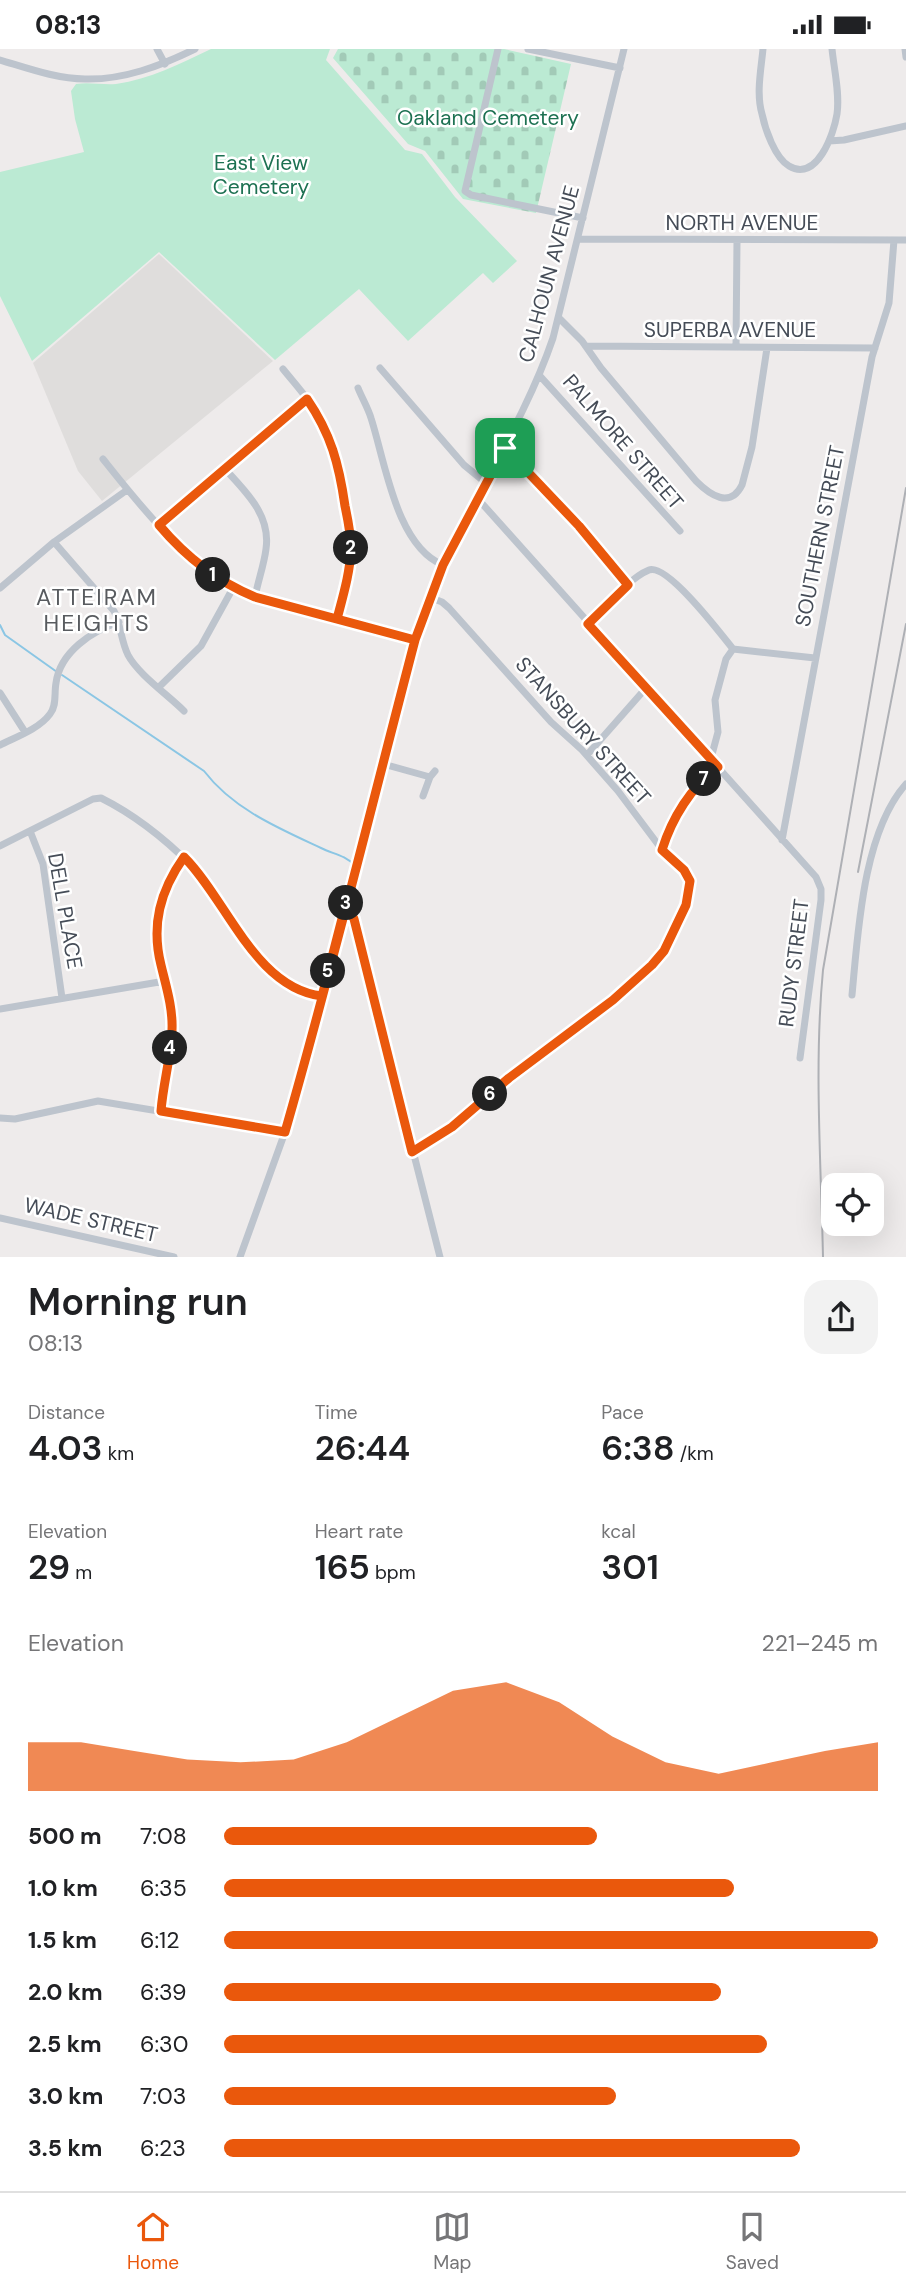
<!DOCTYPE html>
<html lang="en">
<head>
<meta charset="utf-8">
<style>
  :root { --surface:#fff; --page:#f2f2f2; --text:#202124; --muted:#757577; --line:#e0e0e0; --accent:#ea580c }
  body { margin:0; font-family:"DM Sans",sans-serif; background:var(--page); color:var(--text); height:100vh; display:flex; flex-direction:column; font-size:26px; white-space:nowrap }
  * { box-sizing:border-box; margin:0 }
  p { font-size:23px; color:var(--muted) }
  .icon { flex:none; width:38px; height:38px; fill:none; stroke:currentColor; stroke-width:2; stroke-linecap:round; stroke-linejoin:round }
  .map { position:relative; height:1208px; overflow:hidden }
  .side { display:flex; flex-direction:column; background:var(--surface); flex:1 }
  .side>* { flex:none }
  .controls { position:absolute; left:821px; top:1124px; display:grid; gap:14px }
  .controls a { display:grid; place-items:center; width:63px; height:63px; border-radius:14px; background:var(--surface); box-shadow:0 7px 28px #0002; font-size:35px }
  .pin { position:absolute; display:grid; place-items:center; width:60px; height:60px; color:#fff; margin:-30px; border-radius:14px; box-shadow:0 4px 10px #0006 }
  .km { position:absolute; width:35px; height:35px; margin:-18px; border-radius:50%; background:#222; color:#fff; font-size:19px; line-height:35px; text-align:center }
  .round { display:grid; place-items:center; flex:none; width:74px; height:74px; border-radius:21px; background:var(--page) }
  .head { display:flex; align-items:center; justify-content:space-between; height:119px; padding:0 28px }
  h1 { font-size:38px; font-weight:600; line-height:52px }
  .figures { display:grid; grid-template-columns:repeat(3,1fr); gap:10px; height:119px; padding:7px 28px }
  .figures div { display:grid; align-content:center }
  .figures b { font-size:35px; font-weight:600 }
  .figures small { font-size:19px; font-weight:400 }
  .figures p { font-size:19px }
  .chart { height:196px; padding:14px 28px }
  .chart p { display:flex; justify-content:space-between }
  .chart svg { width:100%; height:126px; margin-top:7px; fill:var(--accent); opacity:.7 }
  ul { padding:0 28px; list-style:none; font-size:23px }
  li { display:grid; grid-template-columns:112px 84px 1fr; align-items:center; height:52px }
  li i { height:18px; border-radius:9px; background:var(--accent) }
  .status { display:flex; justify-content:space-between; align-items:center; height:49px; padding:0 35px; background:var(--surface); direction:ltr }
  .status svg { height:19px; fill:currentColor }
  .tab-bar { display:flex; justify-content:space-around; align-items:center; height:98px; border-top:2px solid var(--line); background:var(--surface); font-size:19px; color:var(--muted) }
  .tab-bar a { display:grid; justify-items:center; gap:4px }
  .tab-bar .current { color:var(--accent) }
  .map>svg:first-child { display:block }
  .education { fill:#dfdddc }
  .cemetery { fill:url(#cemetery-stones) }
  .park { fill:#bbead3 }
  .lines { fill:none; stroke-linecap:round; stroke-linejoin:round }
  .stream { stroke:#8bc6e4; stroke-width:2 }
  .minor { stroke:#bdc4cd; stroke-width:7 }
  .rail { stroke:#aeb0b5; stroke-width:2 }
  .route-casing { stroke:#fff; stroke-width:14 }
  .route { stroke:#ea580c; stroke-width:9 }
  .labels { text-anchor:middle; dominant-baseline:central; stroke-width:5; stroke-linejoin:round; paint-order:stroke }
  .park-label { font-size:21px; fill:#1d7152; stroke:#fff }
  .street-label { font-size:21px; fill:#454c57; stroke:#fff }
  .neighbourhood-label { font-size:23px; letter-spacing:2px; fill:#585b5f; stroke:#fff }
</style>
</head>
<body>
<div class="status"><b>08:13</b><svg viewBox="0 0 49 12"><path d="M0 12V9h3v3zM5 12V6h3v6zM10 12V3h3v9zM15 12V0h3v12zM26 1h20v11H26zM47 4h2v5h-2z"/></svg></div>
<div class="map">
<svg width="906" height="1208" viewBox="0 0 906 1208">
  <defs>
    <pattern id="cemetery-stones" width="16" height="16" patternUnits="userSpaceOnUse" patternTransform="scale(1.75)"><rect width="16" height="16" fill="#bbead3"/><path d="M2 7V4a2 2 0 0 1 4 0v3zM10 15v-3a2 2 0 0 1 4 0v3z" fill="#a2cab7"/></pattern>
  </defs>
  <rect width="100%" height="100%" fill="#eeebeb"/>
  <path class="education" d="M 159,205 L 273,312 L 102,452 L 78,422 L 33,314 Z"/>
  <path class="cemetery" d="M 338,0 L 504,0 L 571,15 L 536,164 L 463,150 L 425,102 L 408,95 L 333,9 Z"/>
  <path class="park" d="M 211,0 L 330,0 L 326,11 L 405,101 L 422,105 L 455,148 L 517,212 L 493,234 L 483,224 L 408,292 L 359,240 L 275,311 L 159,203 L 32,312 L 0,247 L 0,123 L 84,103 L 75,70 L 71,42 L 76,35 C 89,33 102,36 116,35 C 150,30 180,15 211,0 Z"/>
  <g class="lines">
    <path class="stream" d="M 0,576 L 5,586 L 57,623
      M 62,626 L 204,722 C 233,760 278,779 321,799 C 333,805 345,806 354,816"/>
    <path class="minor" d="M 157,0 L 165,15
      M 498,0 L 465,142 L 471,146 L 583,169
      M 528,0 L 620,19
      M 763,0 C 761,21 756,45 762,65 C 765,80 775,109 789,117 C 817,134 834,84 837,65 C 840,45 834,20 832,0
      M 905,0 L 906,8
      M 0,11 C 27,19 57,30 85,30 C 124,31 160,17 195,0
      M 829,92 L 844,91 L 906,77
      M 578,190 L 906,191
      M 559,269 L 582,292 L 601,319 L 696,432 C 710,446 730,460 742,436 L 752,398 L 767,299
      M 586,297 L 875,299
      M 736,298 L 737,192
      M 380,319 L 464,416 L 486,434
      M 283,320 C 295,335 309,350 319,367 C 337,397 352,467 351,502 C 349,525 343,547 337,570
      M 540,327 L 680,482
      M 358,339 C 362,349 368,359 371,369 C 385,412 396,497 443,516
      M 505,399 L 579,477 L 628,536
      M 103,410 C 146,464 190,521 255,548 L 416,591
      M 225,420 C 246,443 271,466 266,500 C 264,516 258,532 255,548
      M 478,450 L 816,828 L 821,840 L 821,851 L 800,1009
      M 159,476 L 307,350
      M 54,493 L 114,562 C 121,576 121,592 128,606 C 138,625 168,646 184,662
      M 0,539 L 54,493 L 127,441
      M 588,575 C 604,559 629,529 649,521 C 667,514 721,585 733,600 L 815,609
      M 159,638 L 201,597 L 233,539
      M 0,644 L 25,683
      M 0,696 C 16,688 39,680 50,665 C 57,657 54,644 56,634 C 60,603 92,582 119,573
      M 587,706 L 646,639
      M 711,709 L 718,683 L 715,651 L 726,610 L 733,600
      M 383,715 L 430,728
      M 423,747 L 430,728 L 435,722
      M 30,782 L 43,815 L 62,949
      M 782,791 L 872,308 L 889,254 L 894,191
      M 0,797 L 93,750 L 101,749 C 133,765 166,791 191,816 C 226,860 263,939 322,947
      M 662,801 C 672,769 691,738 718,718
      M 347,854 L 354,870 L 440,1208
      M 852,946 C 858,883 863,783 906,735
      M 0,960 L 165,932
      M 161,1062 C 164,1032 174,1000 172,970 C 171,952 165,934 161,916 C 151,876 160,842 183,809
      M 0,1069 L 15,1070 L 98,1052 L 285,1083
      M 412,1103 L 452,1078 L 509,1029 L 613,951 L 652,916 L 664,902 L 686,856 L 690,832 L 684,822 L 663,802 L 618,742 L 582,701 L 551,673 L 449,559 L 442,553 L 429,548
      M 0,1169 L 174,1208
      M 240,1208 L 285,1083 L 423,565 C 457,469 520,386 553,289 L 624,0"/>
    <path class="rail" d="M 858,823 L 906,575
      M 823,1208 C 821,1112 814,1016 823,921 L 906,439"/>
  </g>
  <g class="lines">
    <defs>
      <path id="route" d="M 505,399 L 443,516 L 415,591 L 255,548 C 216,532 186,508 159,476 L 307,350 C 331,385 339,415 345,457 C 348,471 351,486 351,500 C 350,524 343,547 337,570 L 415,591 C 372,755 332,920 285,1083 L 161,1062 C 163,1035 171,1008 172,981 C 173,959 166,937 161,916 C 151,876 160,842 184,808 C 227,851 255,939 322,947 L 346,854 L 354,870 L 412,1103 L 452,1078 L 509,1029 L 613,951 L 652,916 L 664,902 L 686,856 L 690,832 L 684,821 L 662,801 C 672,769 691,738 718,718 L 588,575 L 628,536 L 579,477 L 505,399"/>
    </defs>
    <use href="#route" class="route-casing"/>
    <use href="#route" class="route"/>
  </g>
  <g class="labels">
    <g class="park-label">
      <text x="488" y="69">Oakland Cemetery</text>
      <text x="261" y="114">East View<tspan x="261" dy="24">Cemetery</tspan></text>
    </g>
    <g class="street-label">
      <text x="742" y="174">NORTH AVENUE</text>
      <text transform="translate(549 225) rotate(-75)">CALHOUN AVENUE</text>
      <text x="730" y="281">SUPERBA AVENUE</text>
      <text transform="translate(623 393) rotate(49)">PALMORE STREET</text>
      <text transform="translate(820 487) rotate(-79)">SOUTHERN STREET</text>
      <text transform="translate(583 682) rotate(48)">STANSBURY STREET</text>
      <text transform="translate(65 862) rotate(80)">DELL PLACE</text>
      <text transform="translate(794 914) rotate(-83)">RUDY STREET</text>
      <text transform="translate(91 1171) rotate(13)">WADE STREET</text>
    </g>
    <g class="neighbourhood-label">
      <text x="97" y="548">ATTEIRAM<tspan x="97" dy="26">HEIGHTS</tspan></text>
    </g>
  </g>
</svg>
<div class="controls">
<a><svg class="icon" aria-label="locate" viewBox="0 0 24 24"><circle cx="12" cy="12" r="6"/><path d="M12 2v4M12 18v4M2 12h4M18 12h4"/></svg></a>
</div>
<div class="pin" style="left:505px;top:399px;background:#1e9e55"><svg class="icon" aria-label="arrive" viewBox="0 0 24 24"><path d="M6 21V4h12l-3 4 3 4H6"/></svg></div>
<b class="km" style="left:213px;top:526px">1</b>
<b class="km" style="left:351px;top:499px">2</b>
<b class="km" style="left:346px;top:854px">3</b>
<b class="km" style="left:170px;top:999px">4</b>
<b class="km" style="left:328px;top:922px">5</b>
<b class="km" style="left:490px;top:1045px">6</b>
<b class="km" style="left:704px;top:730px">7</b>
</div>
<section class="side">
<div class="head"><div><h1>Morning run</h1><p>08:13</p></div><a class="round"><svg class="icon" aria-label="share" viewBox="0 0 24 24"><path d="M12 15V3M7 8l5-5 5 5M5 13v7h14v-7"/></svg></a></div>
<div class="figures">
<div><p>Distance</p><b>4.03<small> km</small></b></div>
<div><p>Time</p><b>26:44</b></div>
<div><p>Pace</p><b>6:38<small> /km</small></b></div>
</div>
<div class="figures">
<div><p>Elevation</p><b>29<small> m</small></b></div>
<div><p>Heart rate</p><b>165<small> bpm</small></b></div>
<div><p>kcal</p><b>301</b></div>
</div>
<div class="chart"><p><span>Elevation</span>221–245 m</p>
<svg viewBox="0 0 160 44" preserveAspectRatio="none"><path d="M0 44V27L10 27L20 30L30 33L40 34L50 33L60 27L70 18L80 9L90 6L100 13L110 25L120 34L130 38L140 34L150 30L160 27V44z"/></svg>
</div>
<ul>
<li><b>500 m</b>7:08<i style="width:57%"></i></li>
<li><b>1.0 km</b>6:35<i style="width:78%"></i></li>
<li><b>1.5 km</b>6:12<i style="width:100%"></i></li>
<li><b>2.0 km</b>6:39<i style="width:76%"></i></li>
<li><b>2.5 km</b>6:30<i style="width:83%"></i></li>
<li><b>3.0 km</b>7:03<i style="width:60%"></i></li>
<li><b>3.5 km</b>6:23<i style="width:88%"></i></li>
</ul>
</section>
<nav class="tab-bar">
<a class="current"><svg class="icon" aria-label="home" viewBox="0 0 24 24"><path d="M3 11l9-7 9 7M6 9v11h12V9"/></svg>Home</a>
<a><svg class="icon" aria-label="map" viewBox="0 0 24 24"><path d="M3 6l6-2 6 2 6-2v14l-6 2-6-2-6 2zM9 4v14M15 6v14"/></svg>Map</a>
<a><svg class="icon" aria-label="saved" viewBox="0 0 24 24"><path d="M7 4h10v16l-5-4-5 4z"/></svg>Saved</a>
</nav>
</body>
</html>
